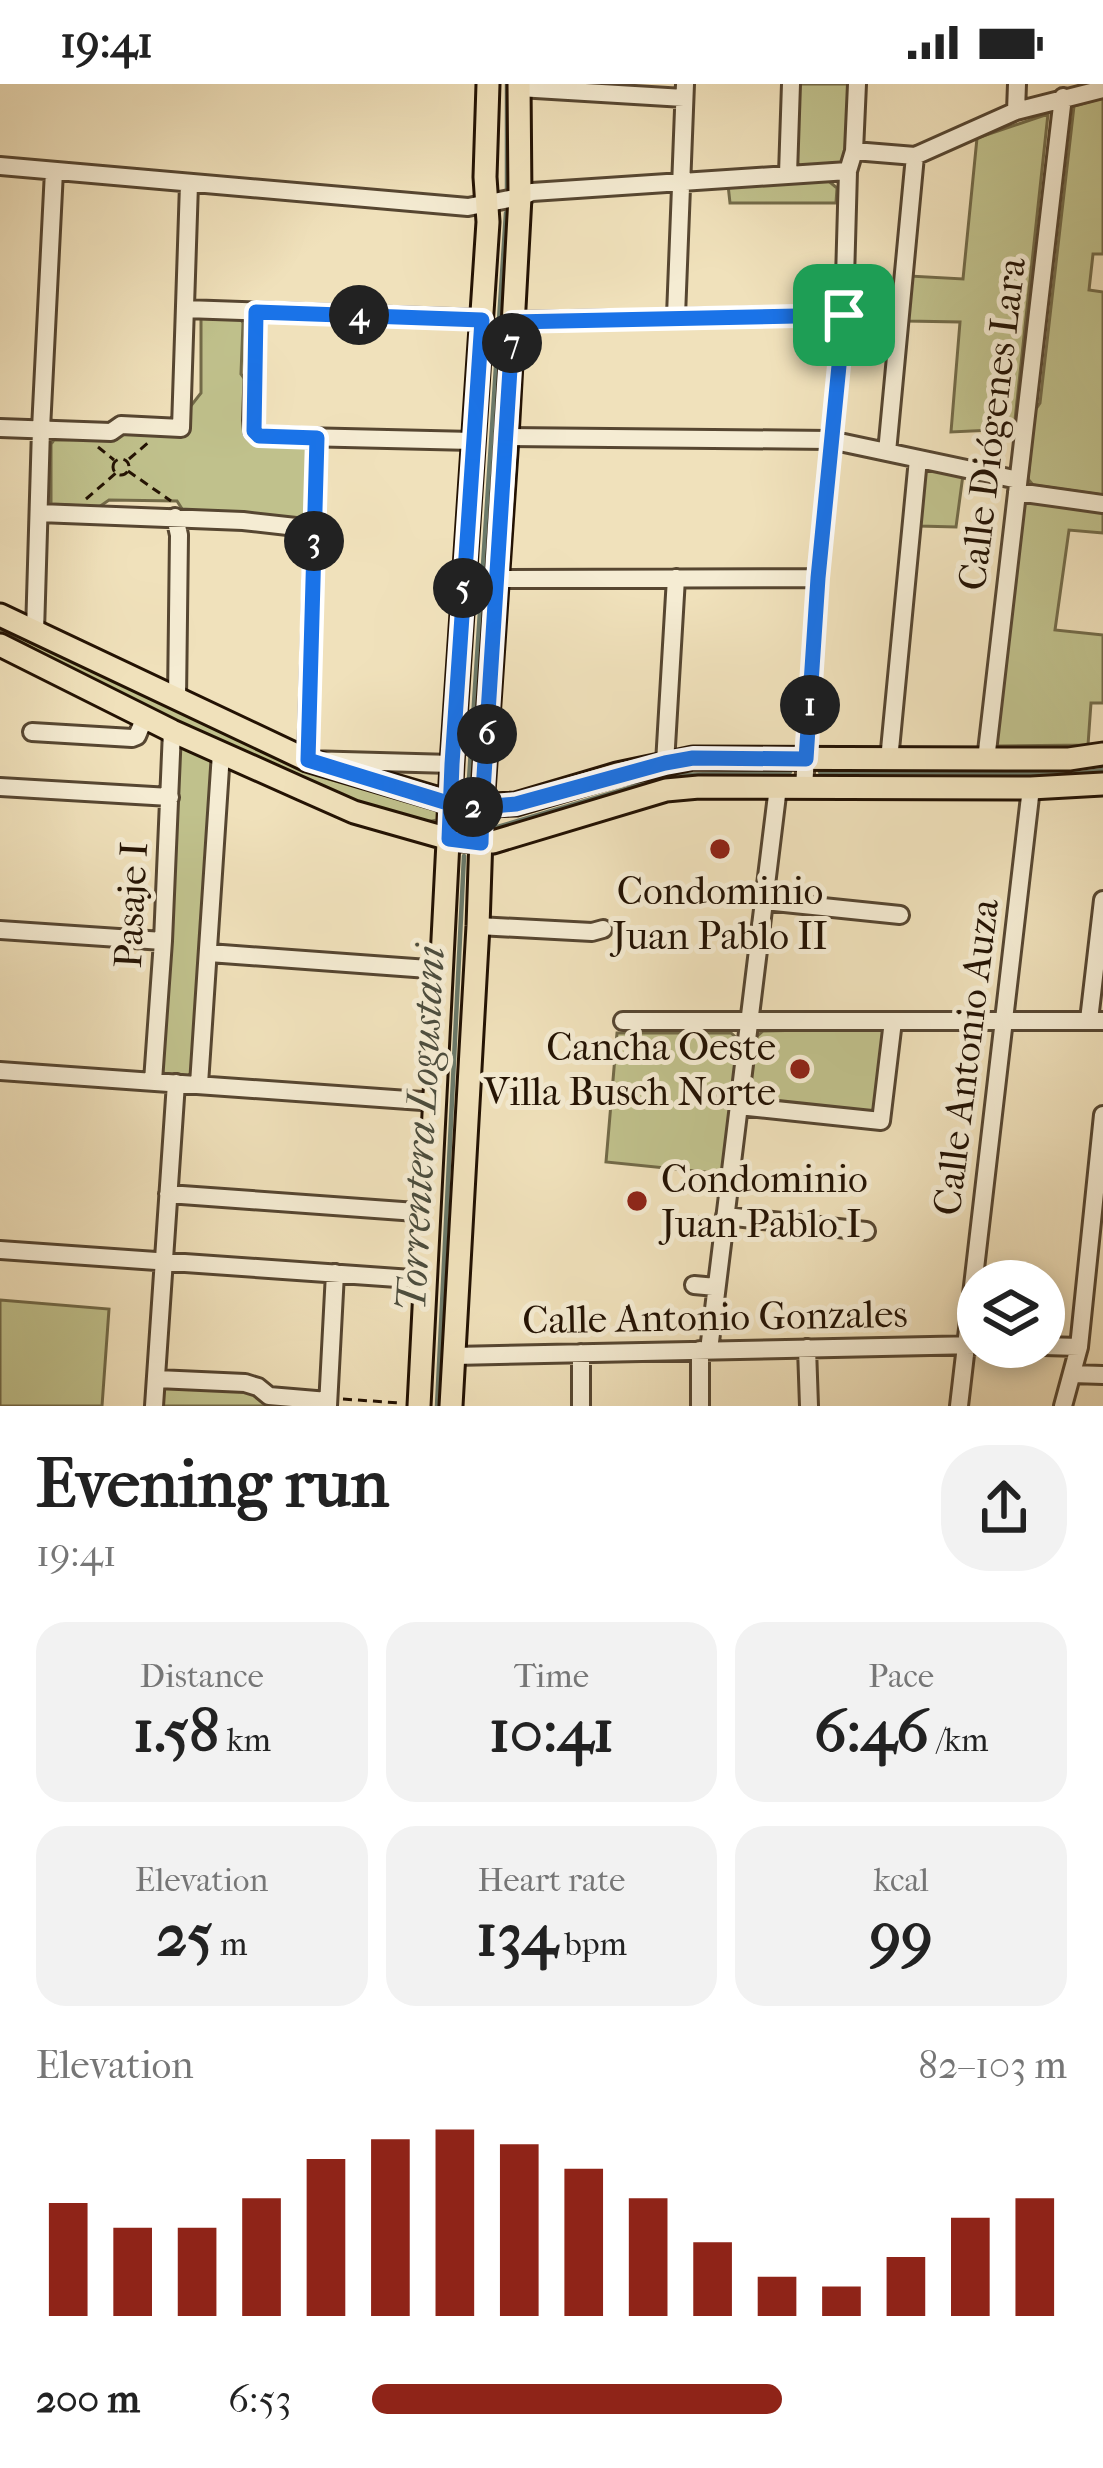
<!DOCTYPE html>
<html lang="en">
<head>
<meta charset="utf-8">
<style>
  :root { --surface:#fff; --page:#f2f2f2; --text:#222; --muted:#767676; --accent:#8f2418 }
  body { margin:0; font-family:"IM FELL French Canon",serif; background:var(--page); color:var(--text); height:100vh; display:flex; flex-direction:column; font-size:45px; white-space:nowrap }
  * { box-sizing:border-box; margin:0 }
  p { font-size:39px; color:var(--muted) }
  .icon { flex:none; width:66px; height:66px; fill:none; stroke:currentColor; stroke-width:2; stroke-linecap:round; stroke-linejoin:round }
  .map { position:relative; height:1322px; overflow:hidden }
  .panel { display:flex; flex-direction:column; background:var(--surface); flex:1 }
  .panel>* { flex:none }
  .tools { position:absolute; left:957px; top:1176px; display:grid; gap:24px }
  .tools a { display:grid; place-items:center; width:108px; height:108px; border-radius:50%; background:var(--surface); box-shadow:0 6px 18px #0003; font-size:60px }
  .pin { position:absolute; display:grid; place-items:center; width:102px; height:102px; color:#fff; margin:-51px; border-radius:24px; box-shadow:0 6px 18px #0006 }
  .km { position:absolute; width:60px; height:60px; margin:-30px; border-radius:50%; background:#222; color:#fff; font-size:33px; line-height:60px; text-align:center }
  .round { display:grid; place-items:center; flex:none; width:126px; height:126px; border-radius:48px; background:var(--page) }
  .summary { display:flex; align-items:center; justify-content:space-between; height:204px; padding:0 36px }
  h1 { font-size:66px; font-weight:700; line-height:90px }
  .figures { display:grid; grid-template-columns:repeat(3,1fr); gap:18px; height:204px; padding:12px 36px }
  .figures div { display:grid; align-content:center; border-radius:30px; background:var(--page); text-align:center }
  .figures b { font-size:60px; font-weight:700 }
  .figures small { font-size:33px; font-weight:400 }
  .figures p { font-size:33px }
  .chart { height:336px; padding:24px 36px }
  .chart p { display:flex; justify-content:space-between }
  .chart svg { width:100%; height:216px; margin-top:12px; stroke:var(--accent); stroke-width:6 }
  ul { padding:0 36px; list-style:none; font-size:39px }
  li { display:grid; grid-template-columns:192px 144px 1fr; align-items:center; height:90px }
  li i { height:30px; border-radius:15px; background:var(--accent) }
  .status { display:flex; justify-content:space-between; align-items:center; height:84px; padding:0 60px; background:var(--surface); direction:ltr }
  .status svg { height:33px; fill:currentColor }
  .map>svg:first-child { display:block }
  .green { fill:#c0c18c; stroke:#726a48; stroke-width:3 }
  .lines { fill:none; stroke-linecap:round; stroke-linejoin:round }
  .stream { stroke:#6b7969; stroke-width:4.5 }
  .minor-casing { stroke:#564631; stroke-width:22 }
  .major-casing { stroke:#231203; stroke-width:27 }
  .path { stroke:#231203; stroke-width:3; stroke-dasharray:9 6; stroke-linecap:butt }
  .minor { stroke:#f5ecd3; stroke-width:16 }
  .major { stroke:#f0e1bb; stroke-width:21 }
  .route-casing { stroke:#fff; stroke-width:24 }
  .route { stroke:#1a73e8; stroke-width:15 }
  .poi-dot { fill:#8f2418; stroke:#f5ecd3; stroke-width:4.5 }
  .labels { text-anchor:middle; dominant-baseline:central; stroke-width:10; stroke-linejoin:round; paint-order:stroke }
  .street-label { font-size:39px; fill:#231203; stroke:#f5ecd3 }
  .poi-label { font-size:39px; fill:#231203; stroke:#f5ecd3 }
  .water-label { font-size:42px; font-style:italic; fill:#4d4e3e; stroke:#f5ecd3 }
</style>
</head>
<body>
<div class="status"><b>19:41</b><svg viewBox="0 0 49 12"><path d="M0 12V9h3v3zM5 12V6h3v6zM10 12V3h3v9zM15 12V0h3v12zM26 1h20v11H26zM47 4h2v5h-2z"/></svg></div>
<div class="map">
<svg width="1103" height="1322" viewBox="0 0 1103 1322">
  <rect width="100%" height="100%" fill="#f0e1bb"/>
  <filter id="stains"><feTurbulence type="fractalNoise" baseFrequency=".00167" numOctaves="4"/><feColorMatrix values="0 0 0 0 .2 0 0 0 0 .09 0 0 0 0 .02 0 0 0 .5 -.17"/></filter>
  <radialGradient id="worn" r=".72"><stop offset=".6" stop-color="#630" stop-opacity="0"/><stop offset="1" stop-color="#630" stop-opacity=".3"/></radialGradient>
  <path class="green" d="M 797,0 L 850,0 L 845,74 L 841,78 L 798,83 L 795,80 Z
    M 1103,14 L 1103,170 L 1093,170 L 1089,206 L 1103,208 L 1103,411 L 1033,401 L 1028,395 L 1034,328 L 1040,319 L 1074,22 Z
    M 1048,30 L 1014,345 L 951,348 L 960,238 L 907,237 L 910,192 L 963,195 L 977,54 Z
    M 825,94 L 837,104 L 836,119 L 730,119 L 728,101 Z
    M 240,233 L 243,239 L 241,290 L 249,301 L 247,347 L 303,360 L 309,365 L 308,441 L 184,428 L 177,417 L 109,416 L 99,423 L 51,420 L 51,360 L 54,356 L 117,355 L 121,345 L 186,346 L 190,338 L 190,323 L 201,309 L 201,234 Z
    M 926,382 L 963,391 L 956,443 L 919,442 Z
    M 1023,415 L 1103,426 L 1103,449 L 1069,446 L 1055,546 L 1103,551 L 1103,619 L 1091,619 L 1088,661 L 996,662 Z
    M 0,537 L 432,723 L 437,728 L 437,736 C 383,755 63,582 0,546 Z
    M 183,664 L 214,678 L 192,991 L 187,994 L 165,991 L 159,983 L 178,667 Z
    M 897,944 L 888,1030 L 758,1018 L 749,1011 L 754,955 L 763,947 Z
    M 617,949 L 731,949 L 740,957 L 725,1090 L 606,1078 Z
    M 0,1216 L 109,1225 L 102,1322 L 0,1322 Z
    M 161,1303 L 249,1305 L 314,1322 L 160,1322 Z"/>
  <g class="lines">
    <path class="stream" d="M 507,105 L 507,0
      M 820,688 L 1081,689 L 1103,686
      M 468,711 L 506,129
      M 494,744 L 673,691 L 790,688
      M 437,1322 L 464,772"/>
    <defs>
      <path id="minor" d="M 519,4 L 684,14
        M 1016,27 L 1017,0
        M 854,67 L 915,72 L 1016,27 L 1103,5
        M 0,82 L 468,123 L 520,113 L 532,108 L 848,87
        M 788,90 L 791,0
        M 185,225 L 482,235
        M 256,228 L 252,336 L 253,347 L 259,352 L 473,357
        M 676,232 L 685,0
        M 513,237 L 844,231
        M 0,344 L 111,348 L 121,341 L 181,344 L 189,100
        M 507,353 L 830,356 L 1018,396
        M 317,354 L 307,676 L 452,680
        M 887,368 L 915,72
        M 1017,408 L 1103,420
        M 39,429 L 243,437 L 314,445
        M 175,433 L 179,451 L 177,615
        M 498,495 L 818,494
        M 35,548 L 41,345 L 54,87
        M 32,648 L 132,654 L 137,652 L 145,633
        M 889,676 L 918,375
        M 986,676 L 1063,13
        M 665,679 L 676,494
        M 0,703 L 170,713
        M 804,703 L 818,494 L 844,231 L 848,87 L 854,67 L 857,0
        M 765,817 L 900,831
        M 478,842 L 592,848 L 603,845
        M 0,846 L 163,857
        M 209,869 L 442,886
        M 1089,936 L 1103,816
        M 623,937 L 1103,937
        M 0,987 L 436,1018
        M 153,997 L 163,857 L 172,647
        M 199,1000 L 221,669
        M 739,1022 L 881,1037 L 893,937
        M 168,1110 L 430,1129
        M 725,1132 L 866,1147
        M 702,1142 L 724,1144
        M 0,1166 L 426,1196
        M 694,1201 L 716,1203
        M 1044,1262 L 1079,1263
        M 807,1264 L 809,1322
        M 700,1266 L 700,1322
        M 709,1266 L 778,703
        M 581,1269 L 581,1322
        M 454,1272 L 978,1261
        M 1072,1290 L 1103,1291
        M 157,1295 L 245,1299 L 258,1303 L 269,1312 L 328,1317
        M 154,1322 L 176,999
        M 328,1322 L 335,1189
        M 959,1322 L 1031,704
        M 1063,1322 L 1079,1263 L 1103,1031"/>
      <path id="major" d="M 0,531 L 307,676 L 463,722 L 516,720 L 617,690 L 693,674 L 1007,675 L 1069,675 L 1103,670
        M 0,561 L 172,647 L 302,705 L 354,728 L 449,755 L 493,758 L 666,706 L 699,703 L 1031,704 L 1103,700
        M 419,1322 L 452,680 L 488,138 L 485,93 L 488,0
        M 451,1322 L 478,842 L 482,723 L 507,353 L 520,113 L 519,0"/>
    </defs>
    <use href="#minor" class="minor-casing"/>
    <use href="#major" class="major-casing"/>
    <path class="path" d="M 98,363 L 114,376
      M 129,375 L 149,358
      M113 383a8 8 0 1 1 16 0a8 8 0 1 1-16 0Z
      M 128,387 L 171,417
      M 86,415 L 116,389
      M 343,1315 L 400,1319"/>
    <use href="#minor" class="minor"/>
    <use href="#major" class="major"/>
  </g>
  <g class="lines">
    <defs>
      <path id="route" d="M 844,231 L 818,494 L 806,675 L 693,674 L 665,679 L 516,720 L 482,723 L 451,720 L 308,676 L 317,354 L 259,352 L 254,347 L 256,228 L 482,236 L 452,680 L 449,755 L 481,759 L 482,723 L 513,238 L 844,231"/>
    </defs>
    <use href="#route" class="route-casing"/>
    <use href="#route" class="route"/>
  </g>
  <g class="poi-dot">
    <circle cx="720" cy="765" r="12"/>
    <circle cx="800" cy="985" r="12"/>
    <circle cx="637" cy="1117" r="12"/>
  </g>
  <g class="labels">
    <g class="street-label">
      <text transform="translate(992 340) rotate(-83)">Calle Diógenes Lara</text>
      <text transform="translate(131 821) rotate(-87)">Pasaje I</text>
      <text transform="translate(966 973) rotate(-83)">Calle Antonio Auza</text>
      <text transform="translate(715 1233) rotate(-1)">Calle Antonio Gonzales</text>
    </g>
    <g class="poi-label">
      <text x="720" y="807">Condominio<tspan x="720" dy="45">Juan Pablo II</tspan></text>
      <text x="776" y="963" text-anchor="end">Cancha Oeste<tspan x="776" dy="45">Villa Busch Norte</tspan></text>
      <text x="661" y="1095" text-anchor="start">Condominio<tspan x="661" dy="45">Juan Pablo I</tspan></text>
    </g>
    <g class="water-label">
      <text transform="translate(421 1045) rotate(-87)">Torrentera Logustani</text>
    </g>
  </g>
  <rect width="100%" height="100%" filter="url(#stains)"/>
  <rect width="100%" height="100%" fill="url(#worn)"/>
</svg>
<div class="tools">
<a><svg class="icon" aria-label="layers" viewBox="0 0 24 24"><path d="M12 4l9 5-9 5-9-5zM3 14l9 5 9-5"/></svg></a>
</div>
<div class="pin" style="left:844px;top:231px;background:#1e9e55"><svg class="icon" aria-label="arrive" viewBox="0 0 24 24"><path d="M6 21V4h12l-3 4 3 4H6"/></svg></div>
<b class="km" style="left:810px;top:621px">1</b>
<b class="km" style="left:473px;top:723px">2</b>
<b class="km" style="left:314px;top:457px">3</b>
<b class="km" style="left:359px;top:231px">4</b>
<b class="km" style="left:463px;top:504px">5</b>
<b class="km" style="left:487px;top:650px">6</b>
<b class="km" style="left:512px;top:259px">7</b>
</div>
<section class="panel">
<div class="summary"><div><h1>Evening run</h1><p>19:41</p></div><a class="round"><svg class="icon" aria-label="share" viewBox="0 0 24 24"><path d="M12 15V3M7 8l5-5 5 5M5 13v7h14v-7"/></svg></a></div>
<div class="figures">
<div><p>Distance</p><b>1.58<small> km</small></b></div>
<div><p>Time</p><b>10:41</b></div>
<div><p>Pace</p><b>6:46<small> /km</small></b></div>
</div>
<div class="figures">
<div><p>Elevation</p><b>25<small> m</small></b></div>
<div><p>Heart rate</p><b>134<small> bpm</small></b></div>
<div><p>kcal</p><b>99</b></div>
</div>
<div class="chart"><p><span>Elevation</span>82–103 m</p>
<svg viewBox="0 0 160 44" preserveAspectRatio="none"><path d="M5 44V21M15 44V26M25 44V26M35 44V20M45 44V12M55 44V8M65 44V6M75 44V9M85 44V14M95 44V20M105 44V29M115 44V36M125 44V38M135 44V32M145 44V24M155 44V20"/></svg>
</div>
<ul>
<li><b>200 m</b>6:53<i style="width:59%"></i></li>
</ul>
</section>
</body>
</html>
